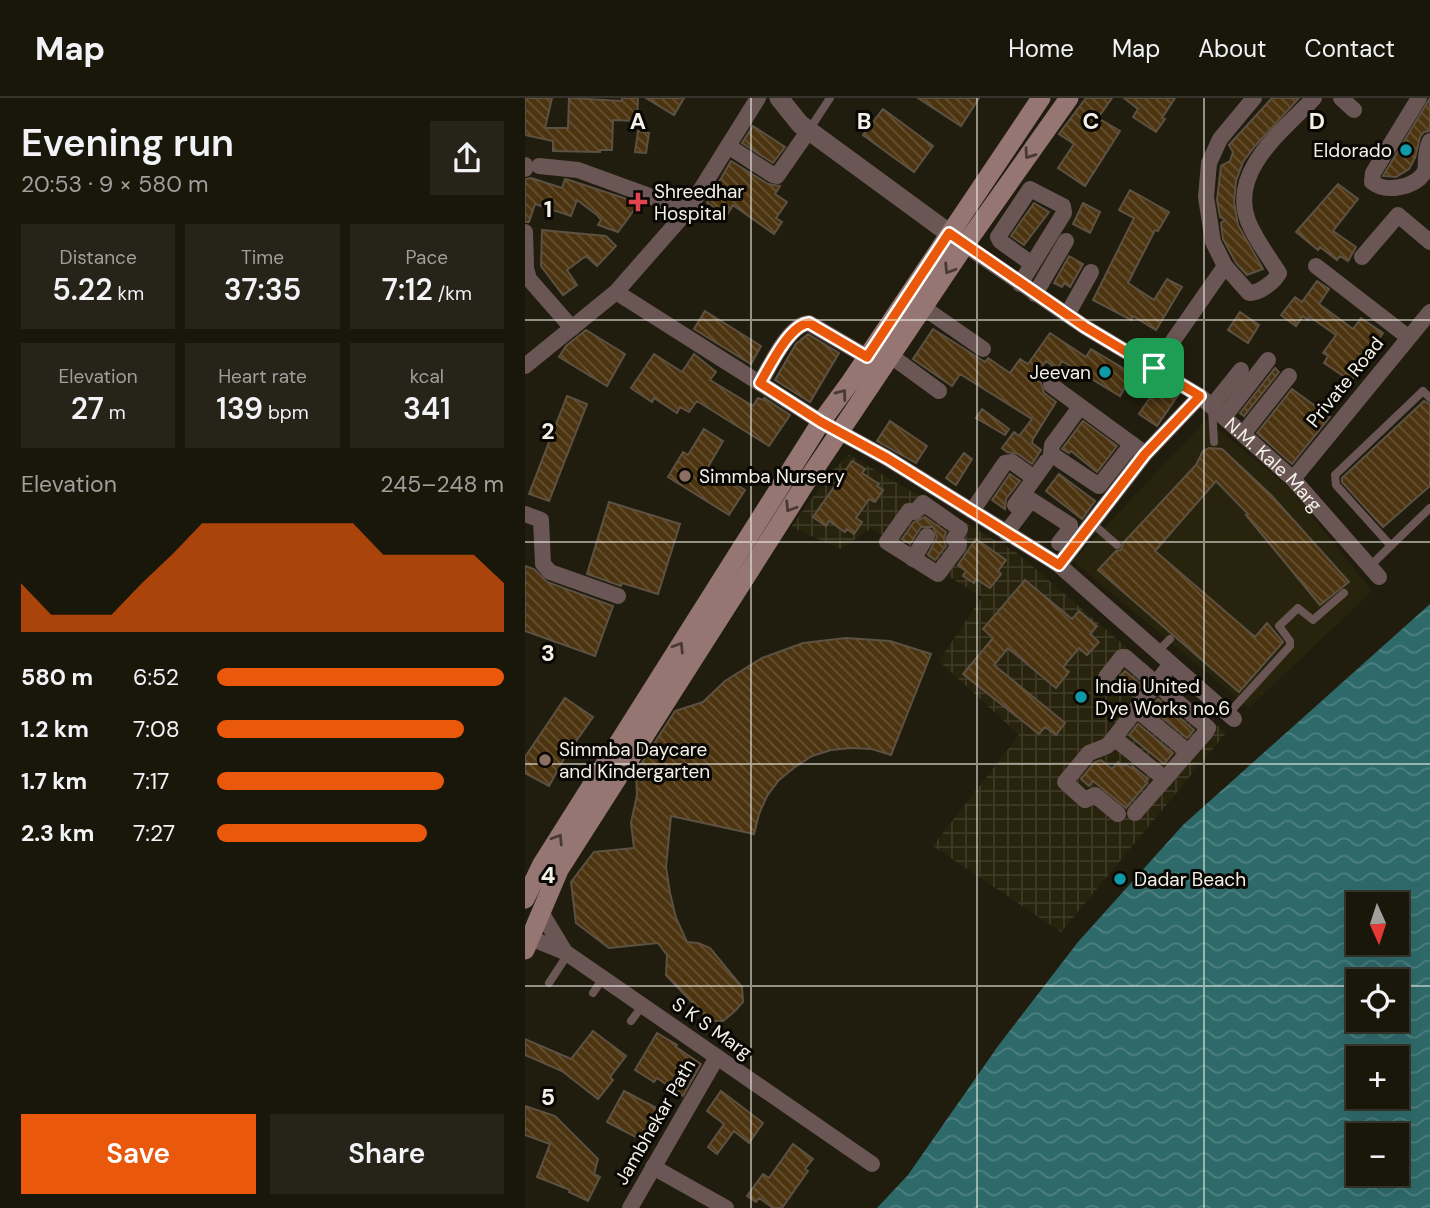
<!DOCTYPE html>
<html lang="en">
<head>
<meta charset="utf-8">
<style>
  :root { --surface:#19160a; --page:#262318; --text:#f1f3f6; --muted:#9f9f9c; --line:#37352b; --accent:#ea580c }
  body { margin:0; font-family:"DM Sans",sans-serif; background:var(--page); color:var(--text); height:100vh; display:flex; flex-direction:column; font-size:26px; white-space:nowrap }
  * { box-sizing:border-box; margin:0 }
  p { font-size:23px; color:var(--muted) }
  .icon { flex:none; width:38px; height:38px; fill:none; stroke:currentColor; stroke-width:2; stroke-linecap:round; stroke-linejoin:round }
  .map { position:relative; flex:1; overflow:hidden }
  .details { display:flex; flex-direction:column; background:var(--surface); width:525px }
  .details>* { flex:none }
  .needle { width:46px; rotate:177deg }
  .buttons { position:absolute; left:821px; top:794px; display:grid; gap:14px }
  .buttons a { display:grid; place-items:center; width:63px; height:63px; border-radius:0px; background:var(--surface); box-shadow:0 7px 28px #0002,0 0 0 2px var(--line); font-size:35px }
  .pin { position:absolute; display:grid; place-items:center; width:60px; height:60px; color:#fff; margin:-30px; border-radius:14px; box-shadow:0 4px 10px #0006 }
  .round { display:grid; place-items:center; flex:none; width:74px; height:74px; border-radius:0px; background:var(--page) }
  .headline { display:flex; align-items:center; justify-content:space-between; height:119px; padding:0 21px }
  h1 { font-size:38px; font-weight:600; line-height:52px }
  .stats { display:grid; grid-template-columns:repeat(3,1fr); gap:10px; height:119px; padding:7px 21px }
  .stats div { display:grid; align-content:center; border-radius:0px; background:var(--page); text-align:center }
  .stats b { font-size:30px; font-weight:600 }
  .stats small { font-size:19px; font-weight:400 }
  .stats p { font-size:19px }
  .chart { height:196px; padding:14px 21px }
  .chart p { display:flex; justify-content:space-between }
  .chart svg { width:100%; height:126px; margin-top:7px; fill:var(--accent); opacity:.7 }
  .button { display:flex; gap:14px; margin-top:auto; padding:14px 21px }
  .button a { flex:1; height:80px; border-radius:0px; background:var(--accent); color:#fff; font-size:28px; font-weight:600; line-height:80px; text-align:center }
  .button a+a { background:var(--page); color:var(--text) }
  ul { padding:0 21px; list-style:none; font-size:23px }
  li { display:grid; grid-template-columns:112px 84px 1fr; align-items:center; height:52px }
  li i { height:18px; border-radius:9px; background:var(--accent) }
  header { display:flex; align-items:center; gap:42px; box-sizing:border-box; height:98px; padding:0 35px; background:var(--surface); border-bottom:2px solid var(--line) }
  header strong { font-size:33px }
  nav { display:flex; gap:38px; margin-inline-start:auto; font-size:24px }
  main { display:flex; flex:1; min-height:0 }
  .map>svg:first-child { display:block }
  .built { fill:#28230d }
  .industrial { fill:url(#industrial-grid) }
  .water { fill:url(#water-waves); fill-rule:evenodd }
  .building { fill:url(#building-back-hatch); stroke:#5c5142; stroke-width:2 }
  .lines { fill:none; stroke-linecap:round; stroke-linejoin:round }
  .service { stroke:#6a5654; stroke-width:8 }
  .minor { stroke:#6a5654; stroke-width:16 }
  .tertiary { stroke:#6a5654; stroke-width:19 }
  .secondary { stroke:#967672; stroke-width:19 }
  .oneway { stroke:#483935 }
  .route-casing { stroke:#fff; stroke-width:14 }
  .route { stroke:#ea580c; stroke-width:9 }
  .grid { fill:none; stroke:#f3f1e7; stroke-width:2; stroke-opacity:0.55 }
  .culture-dot { fill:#0f9aa8; stroke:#090703; stroke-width:2.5 }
  .health-dot { fill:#e0444e; stroke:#090703; stroke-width:2.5 }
  .education-dot { fill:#8d6e63; stroke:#090703; stroke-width:2.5 }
  .labels { text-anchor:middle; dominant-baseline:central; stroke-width:6; stroke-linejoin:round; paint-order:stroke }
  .poi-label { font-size:19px; fill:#f3f1e7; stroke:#090703; text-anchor:start }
  .street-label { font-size:19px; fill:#f3f1e7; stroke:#090703 }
  .grid-label { font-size:23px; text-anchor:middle; font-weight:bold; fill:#f3f1e7; stroke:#090703; stroke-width:6; stroke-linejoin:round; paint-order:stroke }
</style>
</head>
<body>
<header>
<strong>Map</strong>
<nav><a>Home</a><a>Map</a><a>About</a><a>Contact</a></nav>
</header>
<main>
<section class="details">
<div class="headline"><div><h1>Evening run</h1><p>20:53 · 9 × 580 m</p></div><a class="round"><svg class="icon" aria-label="share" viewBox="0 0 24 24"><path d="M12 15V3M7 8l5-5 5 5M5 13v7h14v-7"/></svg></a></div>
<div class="stats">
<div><p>Distance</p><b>5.22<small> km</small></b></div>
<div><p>Time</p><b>37:35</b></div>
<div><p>Pace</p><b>7:12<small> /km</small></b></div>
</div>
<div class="stats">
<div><p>Elevation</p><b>27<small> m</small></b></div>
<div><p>Heart rate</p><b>139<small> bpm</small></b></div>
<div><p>kcal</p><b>341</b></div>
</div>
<div class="chart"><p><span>Elevation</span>245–248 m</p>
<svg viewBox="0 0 160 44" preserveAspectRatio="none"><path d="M0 44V27L10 38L20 38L30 38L40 27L50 17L60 6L70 6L80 6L90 6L100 6L110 6L120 17L130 17L140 17L150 17L160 27V44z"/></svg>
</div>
<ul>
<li><b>580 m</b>6:52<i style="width:100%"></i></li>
<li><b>1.2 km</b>7:08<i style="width:86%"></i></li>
<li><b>1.7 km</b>7:17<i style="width:79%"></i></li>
<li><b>2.3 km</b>7:27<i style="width:73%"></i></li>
</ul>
<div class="button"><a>Save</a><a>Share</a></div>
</section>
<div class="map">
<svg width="905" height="1110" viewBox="0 0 905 1110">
  <defs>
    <pattern id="industrial-grid" width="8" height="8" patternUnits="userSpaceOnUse" patternTransform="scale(1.75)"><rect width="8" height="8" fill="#28230d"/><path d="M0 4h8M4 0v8" fill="none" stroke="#3d3924"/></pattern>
    <pattern id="water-waves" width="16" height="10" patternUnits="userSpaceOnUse" patternTransform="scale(1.75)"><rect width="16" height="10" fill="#2f6a6b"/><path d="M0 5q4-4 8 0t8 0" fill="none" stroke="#4e8080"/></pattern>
    <pattern id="building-back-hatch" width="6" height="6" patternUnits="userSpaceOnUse" patternTransform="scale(1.75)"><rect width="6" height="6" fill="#4c3410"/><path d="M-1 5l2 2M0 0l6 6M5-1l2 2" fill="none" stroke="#665233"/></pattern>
  </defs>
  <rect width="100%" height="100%" fill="#211d0e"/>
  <path class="built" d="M 681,322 L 764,389 L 847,493 L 724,610 L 548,463 Z"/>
  <path class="industrial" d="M 324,357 L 492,455 L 701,635 L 536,834 L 408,748 L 494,637 L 414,563 L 457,499 L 346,430 L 316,451 L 266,429 L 307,373 Z"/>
  <path class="water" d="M 905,506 L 905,1110 L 352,1110 L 383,1077 L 473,948 L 553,844 L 658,727 ZM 833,807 L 872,807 L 872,845 L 833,845 ZM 833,884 L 872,884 L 872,922 L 833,922 ZM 833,961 L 872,961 L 872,999 L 833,999 ZM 833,1038 L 872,1038 L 872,1076 L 833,1076 Z"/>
  <path class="building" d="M 0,0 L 27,0 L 20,30 L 43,30 L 44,0 L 97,3 L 97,0 L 113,0 L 112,23 L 88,22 L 87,52 L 75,52 L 75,54 L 28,53 L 28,43 L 0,37 Z
    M 121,0 L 159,0 L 149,17 Z
    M 393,0 L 454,0 L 436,28 Z
    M 561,0 L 587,0 L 573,20 L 595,33 L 560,88 L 533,70 L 549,46 L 534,36 Z
    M 599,0 L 650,0 L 637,20 L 640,21 L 631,34 L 608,19 L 613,11 Z
    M 747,0 L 774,0 L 730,48 L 718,64 L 711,83 L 709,104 L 713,127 L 738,171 L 722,177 L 711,165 L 698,141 L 696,125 L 700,122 L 695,119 L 692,102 L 696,68 L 705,63 L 708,54 L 704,47 Z
    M 905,0 L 905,33 L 899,34 L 895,39 L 890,60 L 884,71 L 871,79 L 858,78 Z
    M 358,11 L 408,48 L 389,74 L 338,37 Z
    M 228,28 L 260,49 L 248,65 L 217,45 Z
    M 113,33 L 124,35 L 121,55 L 110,54 Z
    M 206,63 L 243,86 L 255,88 L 250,96 L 262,104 L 251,120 L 257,124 L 249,136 L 208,107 L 202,117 L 182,105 Z
    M 6,80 L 37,90 L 40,81 L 44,82 L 114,105 L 93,134 L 73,127 L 76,122 L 72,117 L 52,102 L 46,118 L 10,106 L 4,124 L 0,124 L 0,85 L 1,81 Z
    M 813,86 L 833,101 L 808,133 L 831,149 L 823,163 L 815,158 L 812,162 L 795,149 L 793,152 L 771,134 Z
    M 605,92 L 644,114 L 633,133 L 630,132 L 603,185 L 629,202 L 642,181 L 657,189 L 631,232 L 608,218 L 606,222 L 568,202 L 609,120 L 594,112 Z
    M 509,105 L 524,114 L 499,147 L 486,138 Z
    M 558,105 L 575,114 L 565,135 L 548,126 Z
    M 17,132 L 81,138 L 91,148 L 72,168 L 61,158 L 42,172 L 52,187 L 38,197 L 16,168 Z
    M 544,158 L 558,166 L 545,189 L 539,185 L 537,189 L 529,185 Z
    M 792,183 L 804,191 L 794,206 L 828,231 L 836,220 L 858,235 L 826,283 L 799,265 L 803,258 L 798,255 L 811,237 L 785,219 L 783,222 L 778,218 L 771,228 L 756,217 L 770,199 L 777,204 Z
    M 180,213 L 236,248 L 226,266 L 169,231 Z
    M 715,214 L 734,227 L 723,245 L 703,232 Z
    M 408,231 L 460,264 L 463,260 L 485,275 L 495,261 L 503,266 L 525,235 L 561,259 L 566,251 L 608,276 L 595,298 L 537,263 L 532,271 L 521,263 L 509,281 L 516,285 L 519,295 L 531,304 L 508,341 L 507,345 L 516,352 L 507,366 L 493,356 L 482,354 L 477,350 L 489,334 L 494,338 L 507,321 L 435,276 L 427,288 L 388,261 Z
    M 61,232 L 100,256 L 82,288 L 34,259 L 41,248 Z
    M 283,236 L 314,255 L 285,304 L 250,282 L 271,246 Z
    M 129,256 L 157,274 L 169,256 L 191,274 L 185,282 L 228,308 L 233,300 L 238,302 L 239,300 L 265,317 L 244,348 L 172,303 L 164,314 L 155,309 L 152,315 L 129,300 L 127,304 L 106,290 Z
    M 750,270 L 754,274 L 719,318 L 715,315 Z
    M 634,286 L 653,297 L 632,328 L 614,316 Z
    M 767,291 L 805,319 L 767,366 L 732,335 Z
    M 42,298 L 62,306 L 24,403 L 4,396 Z
    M 899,303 L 905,306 L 905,388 L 858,429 L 817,384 L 817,380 Z
    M 457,311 L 484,331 L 480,337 L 451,320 Z
    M 365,323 L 402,348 L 391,365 L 352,343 Z
    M 558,323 L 592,348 L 572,374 L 546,353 L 544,355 L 537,351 Z
    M 179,331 L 198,343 L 183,369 L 220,392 L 204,417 L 143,379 L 158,354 L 163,357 Z
    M 684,350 L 697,351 L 746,397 L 824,484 L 795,507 L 721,417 L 723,416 L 691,383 L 630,453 L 730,539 L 742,525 L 758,544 L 714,594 L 573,472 L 591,453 L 596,452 L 598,445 L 671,367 L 678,353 Z
    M 439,355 L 447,361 L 431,387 L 421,380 Z
    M 327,363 L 340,371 L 337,375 L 354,386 L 352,388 L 358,392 L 350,404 L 344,401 L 331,420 L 337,424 L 329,436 L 322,431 L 320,434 L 304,423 L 301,428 L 288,419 Z
    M 485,376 L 495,383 L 481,401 L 480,411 L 467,402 Z
    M 534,376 L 570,403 L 557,421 L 521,393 Z
    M 84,404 L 155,426 L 133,496 L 97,485 L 96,488 L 62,476 Z
    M 400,419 L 421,434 L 419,441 L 421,448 L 410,462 L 403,457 L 412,439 L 408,429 L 396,429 L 385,446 L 377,441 L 389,424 Z
    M 451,441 L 481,462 L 473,473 L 476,476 L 465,490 L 451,481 L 449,485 L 438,478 L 441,473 L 433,467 Z
    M 0,468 L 9,471 L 22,484 L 88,508 L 70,558 L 0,533 Z
    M 500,482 L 547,521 L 554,513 L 572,528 L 565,536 L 574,544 L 562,557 L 554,550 L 538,569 L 544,574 L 531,590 L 483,550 L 469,567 L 540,625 L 531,637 L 520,629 L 514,636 L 438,576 L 468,540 L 458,531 Z
    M 321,540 L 365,543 L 406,556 L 366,657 L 347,651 L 326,650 L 306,652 L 287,658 L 270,669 L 254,682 L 242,698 L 234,716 L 229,736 L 146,718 L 141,769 L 145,795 L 151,820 L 162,844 L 173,845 L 185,850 L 217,889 L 218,904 L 210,913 L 198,923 L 185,923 L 141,877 L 142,857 L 133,845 L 84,850 L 51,825 L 46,784 L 69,754 L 109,750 L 106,725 L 112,697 L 111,674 L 150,613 L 178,604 L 200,583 L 237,560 L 278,545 Z
    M 600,573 L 617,587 L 608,598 L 589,585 Z
    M 40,600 L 68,619 L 40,659 L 24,688 L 0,675 L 0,659 Z
    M 633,601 L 669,632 L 662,640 L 626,610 Z
    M 613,626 L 648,655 L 639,666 L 604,637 Z
    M 576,662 L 587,671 L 593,664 L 598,668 L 600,666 L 606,670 L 607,668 L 623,681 L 620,684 L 622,685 L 601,710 L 568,683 L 564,688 L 556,681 L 570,664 Z
    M 68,933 L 101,958 L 85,979 L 88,982 L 73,1001 L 37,973 L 0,957 L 0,941 L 46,961 Z
    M 132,935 L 152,947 L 151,949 L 176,966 L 158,998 L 132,980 L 129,984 L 110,972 Z
    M 99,993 L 139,1014 L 132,1027 L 135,1029 L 124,1046 L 82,1024 Z
    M 196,993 L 238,1025 L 224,1045 L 209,1033 L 192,1056 L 183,1049 L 199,1026 L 182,1013 Z
    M 0,1008 L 30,1018 L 73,1061 L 69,1076 L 75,1079 L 63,1103 L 44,1094 L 45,1092 L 12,1079 L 25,1046 L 0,1037 Z
    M 268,1046 L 288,1061 L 280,1071 L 283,1073 L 257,1110 L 248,1110 L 234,1100 L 231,1104 L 222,1098 L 238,1076 L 244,1080 Z"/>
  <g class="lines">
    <path class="service" d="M 284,32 L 305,0
      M 687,311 L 689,344
      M 567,425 L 592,447
      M 866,448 L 811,387 L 810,377 L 898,293 L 905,300
      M 845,468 L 905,410
      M 632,554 L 645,541
      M 703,616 L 765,548 L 765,543 L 754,528 L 773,510 L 788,522 L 819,495
      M 24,885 L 43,856
      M 68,895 L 78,880
      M 106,923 L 118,907"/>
    <g class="minor">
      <path d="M 816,0 L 829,12"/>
      <path d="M 894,0 L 848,75 L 847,84 C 860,95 889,90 899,75 C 903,69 898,57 905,43"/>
      <path d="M 203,48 L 248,77 L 252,78 L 284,32"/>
      <path d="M 0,67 L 0,71"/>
      <path d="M 14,68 L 53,72 L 163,112"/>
      <path d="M 0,134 L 1,167"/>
      <path id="s1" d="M 440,147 L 560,229 L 675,298 L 768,381 L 854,479"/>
      <path d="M 837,159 L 873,117 L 905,144"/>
      <path d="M 0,167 L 4,181 L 47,230"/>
      <path d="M 700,168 L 724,195 C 735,195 749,184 754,175 C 743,158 730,141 723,123 C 704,72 759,32 789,0"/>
      <path d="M 791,168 L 883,239"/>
      <path d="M 495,186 L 539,115 L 538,108 L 505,91 L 473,139 L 475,143 L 507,166"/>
      <path d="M 91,194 L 296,324 L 362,360 L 534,467 L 709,621"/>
      <path d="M 510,196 L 541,143"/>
      <path d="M 399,210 L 458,251"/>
      <path d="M 542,217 L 566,174"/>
      <path d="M 366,258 L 414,293"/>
      <path d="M 0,268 L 91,194 L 163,112 L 233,0"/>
      <path d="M 629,270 L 700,168 L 688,144 L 681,99 L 684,65 L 695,41 L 729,0"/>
      <path d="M 235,285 C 245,268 264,226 284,225 L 342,259"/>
      <path d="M 526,287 L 615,352"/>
      <path d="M 687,308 L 716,272"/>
      <path d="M 555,309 L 527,347 L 526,356 L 574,388 L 607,346"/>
      <path d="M 699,319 L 743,262"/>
      <path d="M 718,336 L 764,278"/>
      <path d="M 768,381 L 905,214"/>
      <path d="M 398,405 L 435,431 L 429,441 L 434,446 L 433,449 L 413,476 L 362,444 L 384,413 L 390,414 Z"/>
      <path d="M 490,407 L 521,364"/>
      <path d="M 447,413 L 480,365 L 487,364 L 509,380"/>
      <path d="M 0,416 L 16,422 L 18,466 L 25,474 L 93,498"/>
      <path d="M 481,435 L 506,402 L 545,427 L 545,431 L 534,445"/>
      <path d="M 388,461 L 402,438"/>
      <path d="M 534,467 L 620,356 L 675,298"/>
      <path d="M 581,579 L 597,559 L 600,559 L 683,630 L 681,634 L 610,715"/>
      <path d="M 611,611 L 663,654"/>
      <path d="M 589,640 L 640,681"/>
      <path d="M 593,716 L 570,697 L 560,702 L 540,684 L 564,655 L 582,648 L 589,640 L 646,566"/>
      <path d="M 17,816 L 40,854 L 347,1066"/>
      <path d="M 0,838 L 40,854"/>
      <path d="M 128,1069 L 201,1110"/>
      <path d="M 105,1110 L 192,959"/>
    </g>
    <path class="tertiary" d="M 254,0 L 275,26 L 436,144"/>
    <path class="secondary" d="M 0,801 L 17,766 L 296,324 L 326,283 L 516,0
      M 0,852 L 34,772 L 285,378 L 440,147 L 544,0"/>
  </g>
  <defs><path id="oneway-chevron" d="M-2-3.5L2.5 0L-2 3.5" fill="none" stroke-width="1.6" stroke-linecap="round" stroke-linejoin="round" transform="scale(1.75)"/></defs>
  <g class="oneway">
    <use href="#oneway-chevron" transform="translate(504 56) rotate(125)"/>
    <use href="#oneway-chevron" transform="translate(424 171) rotate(122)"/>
    <use href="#oneway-chevron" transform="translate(317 296) rotate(-53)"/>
    <use href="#oneway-chevron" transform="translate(265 409) rotate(122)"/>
    <use href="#oneway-chevron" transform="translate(154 549) rotate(-58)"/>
    <use href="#oneway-chevron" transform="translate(33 741) rotate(-58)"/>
  </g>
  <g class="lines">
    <defs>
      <path id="route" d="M 424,135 L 560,229 L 675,298 L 620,356 L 534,467 L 362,360 L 296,324 L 235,285 C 245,268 264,227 284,225 L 342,259 Z"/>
    </defs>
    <use href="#route" class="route-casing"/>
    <use href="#route" class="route"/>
  </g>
  <path class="grid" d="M 226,0 L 226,1110M 452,0 L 452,1110M 679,0 L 679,1110M 0,222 L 905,222M 0,444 L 905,444M 0,666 L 905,666M 0,888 L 833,888M 872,888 L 905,888"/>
  <g class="culture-dot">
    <circle cx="881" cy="52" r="7"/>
    <circle cx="580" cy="274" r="7"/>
    <circle cx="556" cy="599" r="7"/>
    <circle cx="595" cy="781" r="7"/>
  </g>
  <path class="health-dot" d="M109.5 93.5h7v7h7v7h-7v7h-7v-7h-7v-7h7z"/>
  <g class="education-dot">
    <circle cx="160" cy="378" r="7"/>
    <circle cx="20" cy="662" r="7"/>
  </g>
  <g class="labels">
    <g class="poi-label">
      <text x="867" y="52" text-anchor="end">Eldorado</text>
      <text x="129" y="93">Shreedhar<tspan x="129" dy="22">Hospital</tspan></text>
      <text x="566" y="274" text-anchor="end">Jeevan</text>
      <text x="174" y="378">Simmba Nursery</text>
      <text x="570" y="588">India United<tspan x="570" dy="22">Dye Works no.6</tspan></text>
      <text x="34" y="651">Simmba Daycare<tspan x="34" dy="22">and Kindergarten</tspan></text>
      <text x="609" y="781">Dadar Beach</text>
    </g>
    <g class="street-label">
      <text transform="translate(820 284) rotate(-51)">Private Road</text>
      <text stroke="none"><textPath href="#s1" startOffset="380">N.M. Kale Marg</textPath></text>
      <text transform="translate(187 930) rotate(35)">S K S Marg</text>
      <text transform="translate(130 1024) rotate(-60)">Jambhekar Path</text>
    </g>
  </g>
  <g class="grid-label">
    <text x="113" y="31">A</text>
    <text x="339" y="31">B</text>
    <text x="566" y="31">C</text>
    <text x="792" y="31">D</text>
    <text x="23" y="119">1</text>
    <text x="23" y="341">2</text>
    <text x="23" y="563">3</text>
    <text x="23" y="785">4</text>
    <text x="23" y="1007">5</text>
  </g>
</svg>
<div class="buttons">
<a><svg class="needle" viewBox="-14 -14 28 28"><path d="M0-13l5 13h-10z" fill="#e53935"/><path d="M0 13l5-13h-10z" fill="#9f9f9c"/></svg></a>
<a><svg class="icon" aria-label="locate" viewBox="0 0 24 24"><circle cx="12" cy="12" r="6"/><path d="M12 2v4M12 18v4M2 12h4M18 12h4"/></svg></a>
<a>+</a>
<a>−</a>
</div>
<div class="pin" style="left:629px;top:270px;background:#1e9e55"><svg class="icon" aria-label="arrive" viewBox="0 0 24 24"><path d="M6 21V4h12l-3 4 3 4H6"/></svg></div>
</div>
</main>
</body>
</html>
